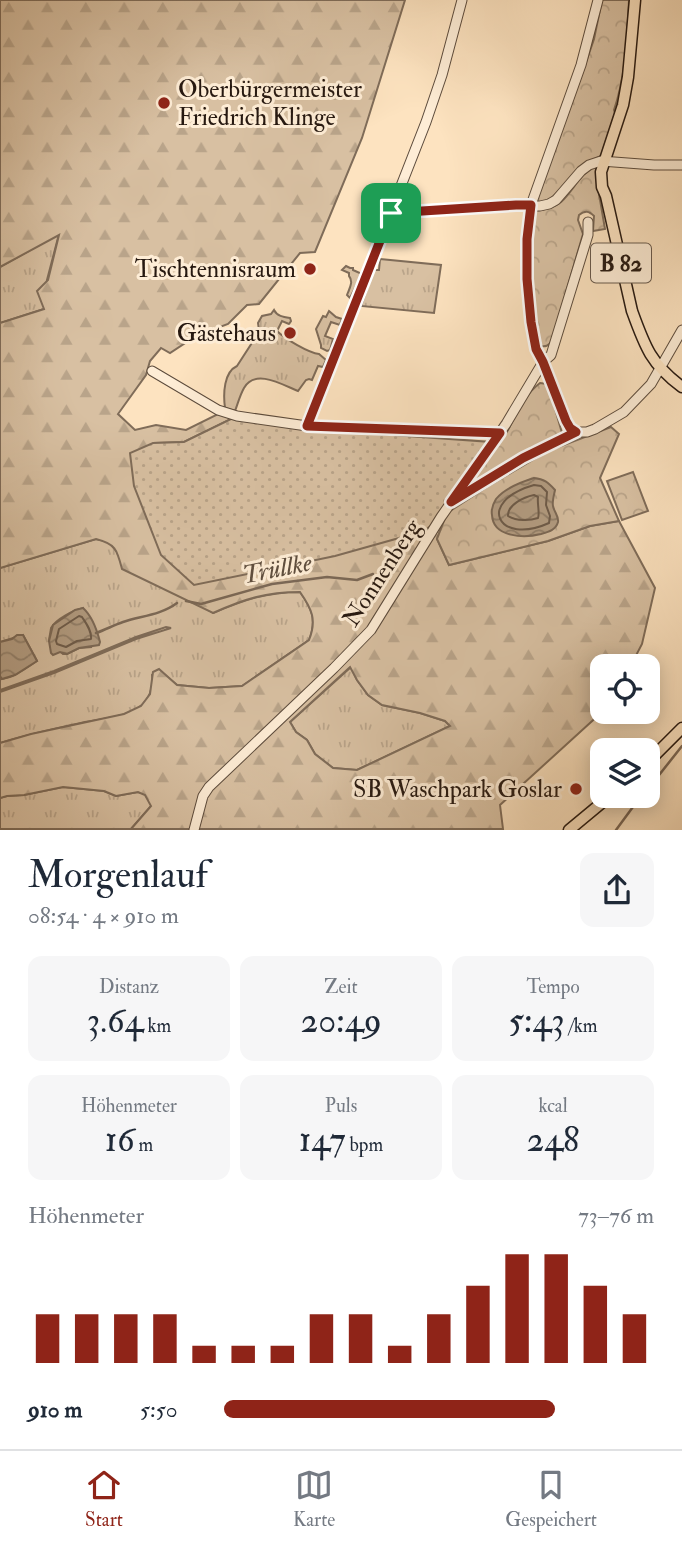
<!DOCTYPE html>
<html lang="de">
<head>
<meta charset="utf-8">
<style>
  :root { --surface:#fff; --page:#f6f6f7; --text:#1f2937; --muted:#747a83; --line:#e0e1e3; --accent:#8f2418 }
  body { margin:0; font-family:"IM FELL Double Pica",serif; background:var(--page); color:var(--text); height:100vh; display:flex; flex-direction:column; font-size:26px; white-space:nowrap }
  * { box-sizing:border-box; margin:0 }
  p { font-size:23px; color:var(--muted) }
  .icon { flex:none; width:38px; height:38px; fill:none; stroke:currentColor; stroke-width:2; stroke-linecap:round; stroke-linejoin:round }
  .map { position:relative; height:830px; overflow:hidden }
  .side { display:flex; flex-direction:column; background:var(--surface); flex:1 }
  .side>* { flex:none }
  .tools { position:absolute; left:590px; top:654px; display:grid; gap:14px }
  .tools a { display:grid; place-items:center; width:70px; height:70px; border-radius:14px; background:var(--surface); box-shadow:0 4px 18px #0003; font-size:35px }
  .pin { position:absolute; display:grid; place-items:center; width:60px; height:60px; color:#fff; margin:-30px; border-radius:14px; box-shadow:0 4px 10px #0006 }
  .round { display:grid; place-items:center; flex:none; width:74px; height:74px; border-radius:14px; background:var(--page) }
  .summary { display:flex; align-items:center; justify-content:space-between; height:119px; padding:0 28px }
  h1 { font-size:38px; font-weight:600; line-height:52px }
  .metrics { display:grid; grid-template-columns:repeat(3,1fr); gap:10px; height:119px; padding:7px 28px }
  .metrics div { display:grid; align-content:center; border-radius:14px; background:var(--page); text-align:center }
  .metrics b { font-size:35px; font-weight:600 }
  .metrics small { font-size:19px; font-weight:400 }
  .metrics p { font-size:19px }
  .chart { height:196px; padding:14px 28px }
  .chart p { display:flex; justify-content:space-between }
  .chart svg { width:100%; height:126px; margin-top:7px; stroke:var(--accent); stroke-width:6 }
  ul { padding:0 28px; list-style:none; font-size:23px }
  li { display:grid; grid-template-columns:112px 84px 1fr; align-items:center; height:52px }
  li i { height:18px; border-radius:9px; background:var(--accent) }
  .dock { display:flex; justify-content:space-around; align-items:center; height:98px; border-top:2px solid var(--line); background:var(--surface); font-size:19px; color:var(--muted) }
  .dock a { display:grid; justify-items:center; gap:4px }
  .dock .on { color:var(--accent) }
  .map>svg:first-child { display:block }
  .grass { fill:url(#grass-tufts); stroke:#7f6c59; stroke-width:2; fill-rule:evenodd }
  .forest { fill:url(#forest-firs); stroke:#7f6c59; stroke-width:2; fill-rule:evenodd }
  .park { fill:url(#park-crowns); stroke:#7f6c59; stroke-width:2 }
  .garden { fill:url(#garden-dots); stroke:#7f6c59; stroke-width:2 }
  .water { fill:url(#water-waves); stroke:#7b6856; stroke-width:2 }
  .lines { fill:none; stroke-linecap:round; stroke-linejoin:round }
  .shore { stroke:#6d5b4a; stroke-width:2 }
  .stream { stroke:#7b6856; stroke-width:2.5 }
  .minor-casing { stroke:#5c4b3c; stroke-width:11 }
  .major-casing { stroke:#261810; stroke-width:13 }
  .minor { stroke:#feedd6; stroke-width:9 }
  .major { stroke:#fde3c0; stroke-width:10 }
  .route-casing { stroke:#fff; stroke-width:14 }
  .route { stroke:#8f2418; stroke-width:9 }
  .poi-dot { fill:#8f2418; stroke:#feedd6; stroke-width:2.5 }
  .labels { text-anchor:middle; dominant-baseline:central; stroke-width:6; stroke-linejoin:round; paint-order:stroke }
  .shield { fill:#feedd6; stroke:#67584b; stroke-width:2 }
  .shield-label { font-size:23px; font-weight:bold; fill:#261810 }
  .poi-label { font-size:24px; fill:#261810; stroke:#feedd6; text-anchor:end }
  .street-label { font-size:24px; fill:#261810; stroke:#feedd6 }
  .water-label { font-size:26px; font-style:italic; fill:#5f4e3e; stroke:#feedd6 }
</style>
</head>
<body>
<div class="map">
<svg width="682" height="830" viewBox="0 0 682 830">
  <defs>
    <pattern id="grass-tufts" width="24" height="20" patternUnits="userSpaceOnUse" patternTransform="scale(1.75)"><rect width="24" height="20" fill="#d8c0a2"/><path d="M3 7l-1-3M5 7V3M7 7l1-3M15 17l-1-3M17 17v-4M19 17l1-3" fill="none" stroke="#b9a48a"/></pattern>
    <pattern id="forest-firs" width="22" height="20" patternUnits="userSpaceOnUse" patternTransform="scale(1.75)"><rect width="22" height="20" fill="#d8c0a2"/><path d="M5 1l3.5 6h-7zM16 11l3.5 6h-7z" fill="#b9a48a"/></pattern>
    <pattern id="park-crowns" width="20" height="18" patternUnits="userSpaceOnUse" patternTransform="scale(1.75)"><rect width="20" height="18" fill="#d8c0a2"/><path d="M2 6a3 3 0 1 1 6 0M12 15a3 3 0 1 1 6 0" fill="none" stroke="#b9a48a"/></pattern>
    <pattern id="garden-dots" width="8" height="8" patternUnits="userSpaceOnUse" patternTransform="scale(1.75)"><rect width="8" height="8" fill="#d8c0a2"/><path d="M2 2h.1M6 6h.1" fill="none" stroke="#b9a48a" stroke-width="1.8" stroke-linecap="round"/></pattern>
    <pattern id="water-waves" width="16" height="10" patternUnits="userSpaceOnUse" patternTransform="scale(1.75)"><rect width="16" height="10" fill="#b49e84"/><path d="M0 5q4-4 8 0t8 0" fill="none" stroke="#92806b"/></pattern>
  </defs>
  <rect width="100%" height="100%" fill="#fde3c0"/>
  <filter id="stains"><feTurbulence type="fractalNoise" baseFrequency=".00286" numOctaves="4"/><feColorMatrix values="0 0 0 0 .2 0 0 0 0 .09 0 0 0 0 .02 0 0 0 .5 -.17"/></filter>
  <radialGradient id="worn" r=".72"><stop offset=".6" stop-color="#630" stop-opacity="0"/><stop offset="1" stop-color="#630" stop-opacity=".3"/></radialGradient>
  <path class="grass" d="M 59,234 L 47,280 L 44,309 L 0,323 L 0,267 Z
    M 380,259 L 441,265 L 434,313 L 361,306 L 374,270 L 379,270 Z
    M 346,266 L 350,268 L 353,268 L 353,270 L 362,274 L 350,298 L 347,295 C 349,289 354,282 349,276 L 349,273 L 342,270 Z
    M 274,310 C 277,316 283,317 290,318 L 291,321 L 289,324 L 282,321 L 277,331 C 285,339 309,353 319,354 L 326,360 L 323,367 L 318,366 L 312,380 L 309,379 L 306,380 L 298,391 C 283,385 255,368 244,388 C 240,395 238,403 235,411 L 225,408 C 223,393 224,372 237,366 L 257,335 L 259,330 L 258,323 L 262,316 L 271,314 Z
    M 329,311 L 336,317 L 342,319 L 340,325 L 331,322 L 325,336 L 333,339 L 330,350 L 327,351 L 321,348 L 321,345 L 316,329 L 323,316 L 326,317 Z
    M 96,539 L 109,542 L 118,553 L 213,613 C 244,600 266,592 300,592 C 312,609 317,620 309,640 L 242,686 L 209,688 L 177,685 L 159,670 L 152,675 C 154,687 149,701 138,708 C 123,717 103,719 85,722 C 57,728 28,734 0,743 L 0,692 L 54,673 L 136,639 L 171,628 L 166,627 L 136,637 L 54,671 L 0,690 L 0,676 L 2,679 C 15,677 26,668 37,661 L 23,635 L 0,642 L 0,568 ZM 83,608 L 91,647 L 79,648 L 67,654 L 63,654 L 49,641 C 49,639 51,629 51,628 C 56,619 74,610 83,608 Z
    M 351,667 L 357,680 L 368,695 L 382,705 L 420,713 L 445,721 L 450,726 L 357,770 L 333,768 L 315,754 L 307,740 L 296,732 L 290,722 Z
    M 63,787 L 104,791 L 116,796 L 138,792 L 145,794 L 152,805 L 131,829 L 0,829 L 0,798 L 7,796 L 24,795 Z"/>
  <path class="forest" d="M 0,0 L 405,0 L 362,138 L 315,252 L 300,253 L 259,304 L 247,305 L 228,324 L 196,336 L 170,353 L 161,348 L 150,361 L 146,375 L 118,414 L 135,430 L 156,425 L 186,430 L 220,413 L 233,418 L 184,442 L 153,443 L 447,513 L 437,539 L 449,565 L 548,541 L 590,526 L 619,521 L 655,588 L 642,644 L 630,667 L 602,667 L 602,712 L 500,805 L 503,829 L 131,829 L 151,806 L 145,795 L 138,792 L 116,796 L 104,791 L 63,787 L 24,795 L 7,796 L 0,798 L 0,743 L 31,734 L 124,714 L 141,706 L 150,694 L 153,672 L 159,669 L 177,685 L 209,688 L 242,686 L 309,640 C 317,620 312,609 300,592 C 266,592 244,599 213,613 L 122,569 C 117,550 116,544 96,539 L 0,568 L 0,323 L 44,309 L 37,291 L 48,280 L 59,235 L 0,267 ZM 350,667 L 357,680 L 368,695 L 382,705 L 420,713 L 445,721 L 450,726 L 357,770 L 333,768 L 315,754 L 307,740 L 296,732 L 290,722 Z"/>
  <path class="park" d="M 602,0 L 629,0 C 627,37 626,75 614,110 L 615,113 L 601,156 L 592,160 L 547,202 L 538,202 L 535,200 L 583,71 L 594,39 Z
    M 597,165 L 598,188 L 605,229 L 593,231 L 594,216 C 589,211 585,210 579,215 L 578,220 L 583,234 L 552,341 C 548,346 546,347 540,346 L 537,342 L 529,273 L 530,239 L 534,211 C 543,210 554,208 561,202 C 574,190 580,173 597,165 Z
    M 540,383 L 547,384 L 549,388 L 562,433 L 528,450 L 475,484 L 471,480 C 484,464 497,448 508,430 C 517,413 524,395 540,383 Z
    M 611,427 L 619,434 L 600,478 L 619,521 L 590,526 L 548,541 L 449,565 L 437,539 L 447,513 L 487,487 L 548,451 Z
    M 633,472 L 648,511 L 622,520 L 607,481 Z"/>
  <path class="garden" d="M 233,418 L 294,428 L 491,442 L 447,513 L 424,531 L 335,556 L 194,585 L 161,555 L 134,486 L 130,453 L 153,443 L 184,442 Z"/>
  <path class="water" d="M 534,478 C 544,479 548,482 555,490 C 554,495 552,502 553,506 C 554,512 559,516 558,522 C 556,530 548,532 541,534 C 525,538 493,538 492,515 C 491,510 493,504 496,499 C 504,489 521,482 534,478 Z
    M 83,608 C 93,617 97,630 100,642 L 99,645 L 79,648 L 67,654 L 60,652 L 53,655 L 51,653 L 49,641 L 53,625 L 75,610 Z
    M 17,635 L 23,635 L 37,661 L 15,675 L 2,679 L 0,676 L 0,642 L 12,639 Z"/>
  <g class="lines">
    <path class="shore" d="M 534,485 L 541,486 L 547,492 L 546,505 L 550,516 L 549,523 C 498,546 475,502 534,485 Z
      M 534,495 L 538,497 C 537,503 540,514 538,518 C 529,521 517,521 508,516 C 507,505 524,497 534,495 Z
      M 79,616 L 82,617 C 86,623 92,631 91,639 L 77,641 L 66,647 L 57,644 L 56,641 L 59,629 Z"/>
    <path class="stream" d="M 186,601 L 201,604 L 272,584 L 327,577 L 357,580 L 373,574
      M 96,633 C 105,630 114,625 123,622 C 141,616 161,615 177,603
      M 648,789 L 682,746
      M 616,830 L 641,796"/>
    <defs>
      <path id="minor" d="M 391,213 L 516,205 L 540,206 L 549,204 L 556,200 L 581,171 L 589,165 L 601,161 L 654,165 L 682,165
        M 152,371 L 218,410 L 237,416 L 307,426 L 500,433
        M 307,426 L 426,122 L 442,75 L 462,0
        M 576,432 L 570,428 L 566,421 L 543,362 L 536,349 L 531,322 L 527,279 L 527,239 L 531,205 L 581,65 L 598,0
        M 456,500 L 523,458 L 576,432 L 587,432 L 595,429 L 624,412 L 651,384 L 682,330
        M 194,830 L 203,796 L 209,787 L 334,668 L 371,630 L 441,517 L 506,424 L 543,362 L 551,355 L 588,235 L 588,222"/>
      <path id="major" d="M 635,0 L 628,77 L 623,105 L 601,172 L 602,187 L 606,196 L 632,311 C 645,347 651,364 682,387
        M 648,762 L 682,728
        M 569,830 L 610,796"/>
    </defs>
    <use href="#minor" class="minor-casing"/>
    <use href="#major" class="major-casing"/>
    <use href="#minor" class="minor"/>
    <use href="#major" class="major"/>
  </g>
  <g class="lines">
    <defs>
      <path id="route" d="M 516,205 L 531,205 L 527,239 L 527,279 L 531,322 L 536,349 L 543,362 L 566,421 L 570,428 L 576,432 L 523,458 L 451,502 L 500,433 L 307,426 L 391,213 Z"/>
    </defs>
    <use href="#route" class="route-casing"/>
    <use href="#route" class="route"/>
  </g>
  <g class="poi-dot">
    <circle cx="164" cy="103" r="7"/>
    <circle cx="310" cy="269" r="7"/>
    <circle cx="290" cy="333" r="7"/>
    <circle cx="576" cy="789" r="7"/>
  </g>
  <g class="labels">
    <rect class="shield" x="591" y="243.5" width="60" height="39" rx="5"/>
    <g class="shield-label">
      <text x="621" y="263">B 82</text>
    </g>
    <g class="poi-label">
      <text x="178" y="89" text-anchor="start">Oberbürgermeister<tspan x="178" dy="28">Friedrich Klinge</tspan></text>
      <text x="296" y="269">Tischtennisraum</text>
      <text x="276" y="333">Gästehaus</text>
      <text x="562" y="789">SB Waschpark Goslar</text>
    </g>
    <g class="street-label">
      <text transform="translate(382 573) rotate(-57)">Nonnenberg</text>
    </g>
    <g class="water-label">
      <text transform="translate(277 569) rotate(-11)">Trüllke</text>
    </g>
  </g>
  <rect width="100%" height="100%" filter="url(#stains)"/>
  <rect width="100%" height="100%" fill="url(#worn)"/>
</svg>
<div class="tools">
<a><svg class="icon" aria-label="locate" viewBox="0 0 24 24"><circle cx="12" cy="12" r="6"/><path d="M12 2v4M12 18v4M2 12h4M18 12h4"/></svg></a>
<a><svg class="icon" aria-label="layers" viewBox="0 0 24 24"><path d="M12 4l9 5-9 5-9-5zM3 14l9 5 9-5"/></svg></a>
</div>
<div class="pin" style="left:391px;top:213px;background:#1e9e55"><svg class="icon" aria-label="arrive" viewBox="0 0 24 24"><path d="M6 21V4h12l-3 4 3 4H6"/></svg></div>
</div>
<section class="side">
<div class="summary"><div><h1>Morgenlauf</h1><p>08:54 · 4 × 910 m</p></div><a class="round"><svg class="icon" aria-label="share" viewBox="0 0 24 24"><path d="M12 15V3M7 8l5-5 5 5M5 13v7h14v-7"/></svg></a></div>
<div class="metrics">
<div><p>Distanz</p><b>3.64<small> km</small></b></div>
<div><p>Zeit</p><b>20:49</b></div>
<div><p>Tempo</p><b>5:43<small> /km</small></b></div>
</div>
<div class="metrics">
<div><p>Höhenmeter</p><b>16<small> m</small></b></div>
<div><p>Puls</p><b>147<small> bpm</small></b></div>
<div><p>kcal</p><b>248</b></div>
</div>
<div class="chart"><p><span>Höhenmeter</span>73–76 m</p>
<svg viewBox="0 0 160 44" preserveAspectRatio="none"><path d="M5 44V27M15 44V27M25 44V27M35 44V27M45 44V38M55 44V38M65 44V38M75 44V27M85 44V27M95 44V38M105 44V27M115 44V17M125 44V6M135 44V6M145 44V17M155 44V27"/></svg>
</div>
<ul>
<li><b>910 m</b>5:50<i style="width:77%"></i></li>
</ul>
</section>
<nav class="dock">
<a class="on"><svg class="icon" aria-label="home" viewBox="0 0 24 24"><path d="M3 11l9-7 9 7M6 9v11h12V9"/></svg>Start</a>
<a><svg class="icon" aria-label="map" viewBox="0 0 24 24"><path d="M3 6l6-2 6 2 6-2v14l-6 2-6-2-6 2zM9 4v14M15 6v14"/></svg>Karte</a>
<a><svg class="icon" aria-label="saved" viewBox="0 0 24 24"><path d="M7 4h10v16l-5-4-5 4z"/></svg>Gespeichert</a>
</nav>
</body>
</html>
